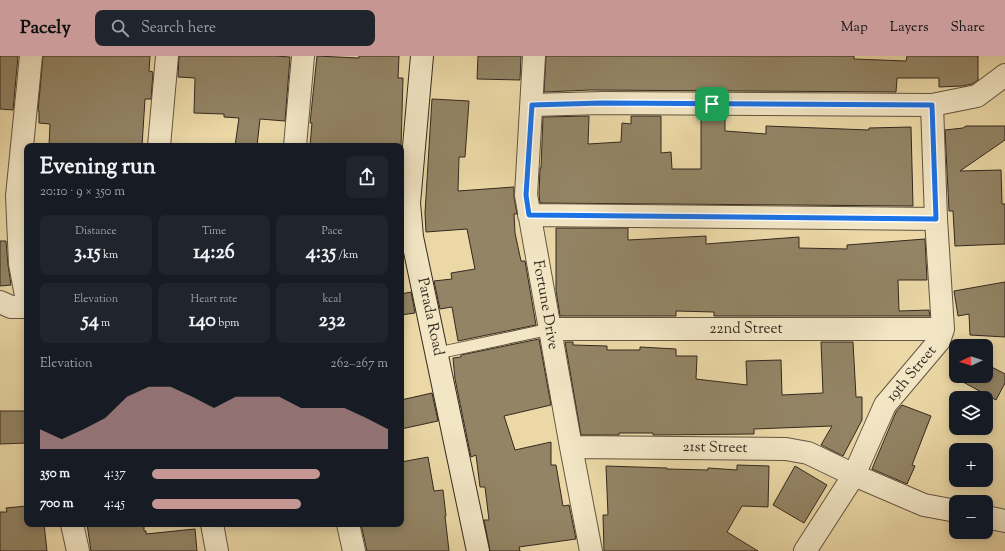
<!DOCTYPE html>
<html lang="en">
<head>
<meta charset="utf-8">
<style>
  :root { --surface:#171b24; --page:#20242c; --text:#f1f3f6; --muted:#9ea1a6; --accent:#c59692 }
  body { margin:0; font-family:"Sorts Mill Goudy",serif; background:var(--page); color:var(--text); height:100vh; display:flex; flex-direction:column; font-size:15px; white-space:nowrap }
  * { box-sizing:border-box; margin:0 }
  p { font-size:13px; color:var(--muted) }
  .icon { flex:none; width:22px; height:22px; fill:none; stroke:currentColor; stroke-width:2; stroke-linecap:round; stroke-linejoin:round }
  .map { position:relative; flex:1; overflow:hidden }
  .panel { position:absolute; left:24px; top:87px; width:380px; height:384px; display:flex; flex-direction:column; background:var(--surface); border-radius:8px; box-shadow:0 2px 10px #0003 }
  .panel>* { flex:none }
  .needle { width:26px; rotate:267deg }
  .fabs { position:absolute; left:949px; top:283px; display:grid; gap:8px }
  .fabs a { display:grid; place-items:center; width:44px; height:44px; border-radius:8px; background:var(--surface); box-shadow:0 2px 10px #0003; font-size:20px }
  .pin { position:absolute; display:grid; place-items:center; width:34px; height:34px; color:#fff; margin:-17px; border-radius:8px; box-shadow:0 2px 6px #0006 }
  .round { display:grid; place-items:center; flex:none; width:42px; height:42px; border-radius:8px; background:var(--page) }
  .head { display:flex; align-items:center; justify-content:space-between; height:68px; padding:0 16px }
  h1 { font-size:22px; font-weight:800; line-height:30px }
  .figures { display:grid; grid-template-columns:repeat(3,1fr); gap:6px; height:68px; padding:4px 16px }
  .figures div { display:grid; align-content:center; border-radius:8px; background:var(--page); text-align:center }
  .figures b { font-size:20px; font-weight:800 }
  .figures small { font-size:11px; font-weight:400 }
  .figures p { font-size:11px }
  .chart { height:112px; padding:8px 16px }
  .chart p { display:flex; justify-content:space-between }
  .chart svg { width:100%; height:72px; margin-top:4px; fill:var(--accent); opacity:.7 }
  ul { padding:0 16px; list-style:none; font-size:13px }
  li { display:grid; grid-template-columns:64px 48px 1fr; align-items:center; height:30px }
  li i { height:10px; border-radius:5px; background:var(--accent) }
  header { display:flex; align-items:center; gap:24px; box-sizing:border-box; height:56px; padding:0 20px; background:var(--accent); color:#111 }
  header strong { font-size:19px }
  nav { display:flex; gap:22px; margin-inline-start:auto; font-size:14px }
  .search { width:280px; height:36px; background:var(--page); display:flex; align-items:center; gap:10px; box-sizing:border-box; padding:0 14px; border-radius:8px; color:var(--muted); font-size:15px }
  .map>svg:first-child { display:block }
  .building { fill:#938465; stroke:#34291f }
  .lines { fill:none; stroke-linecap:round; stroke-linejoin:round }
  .lane-casing { stroke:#625541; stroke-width:13 }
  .street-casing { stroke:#625541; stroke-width:24 }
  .secondary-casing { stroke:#34291f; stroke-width:24 }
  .lane { stroke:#f2e6c5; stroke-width:11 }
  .street { stroke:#f2e6c5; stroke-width:22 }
  .secondary { stroke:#f2e6c5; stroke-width:22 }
  .route-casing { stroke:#fff; stroke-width:8 }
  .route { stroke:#1a73e8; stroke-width:5 }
  .labels { text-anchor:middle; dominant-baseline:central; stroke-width:3; stroke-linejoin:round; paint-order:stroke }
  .street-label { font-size:15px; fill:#34291f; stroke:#f2e6c5 }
</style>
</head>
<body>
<header>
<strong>Pacely</strong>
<div class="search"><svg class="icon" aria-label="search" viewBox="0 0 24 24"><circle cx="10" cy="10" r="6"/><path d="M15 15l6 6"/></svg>Search here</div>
<nav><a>Map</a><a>Layers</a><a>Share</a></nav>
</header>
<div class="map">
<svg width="1005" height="495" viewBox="0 0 1005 495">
  <rect width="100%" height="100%" fill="#ebd8a6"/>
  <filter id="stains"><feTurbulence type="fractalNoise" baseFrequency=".005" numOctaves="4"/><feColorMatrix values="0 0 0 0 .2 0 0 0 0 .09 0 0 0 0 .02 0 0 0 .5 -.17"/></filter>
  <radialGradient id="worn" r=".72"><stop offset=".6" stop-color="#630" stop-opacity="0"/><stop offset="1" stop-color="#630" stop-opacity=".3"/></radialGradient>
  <path class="building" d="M 0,0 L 18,0 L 13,54 L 0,53 Z
    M 43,0 L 150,0 L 149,15 L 153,16 L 153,17 L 151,43 L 145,43 L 142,90 L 49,90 L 50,68 L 39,67 L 39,55 L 38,55 Z
    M 179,0 L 275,0 L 290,1 L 285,65 L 260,63 L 257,90 L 235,90 L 239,62 L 224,61 L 224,58 L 194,57 L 195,22 L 178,21 Z
    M 317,0 L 359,2 L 359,0 L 399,0 L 398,22 L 403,22 L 401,90 L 310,90 L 312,67 L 310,67 Z
    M 478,0 L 521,0 L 520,24 L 477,23 Z
    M 546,0 L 854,0 L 854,3 L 906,5 L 907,0 L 978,0 L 978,24 L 972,28 L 962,30 L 939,31 L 939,22 L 897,22 L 896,36 L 590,34 L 544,36 Z
    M 432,43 L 469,45 L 465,101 L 459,101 L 458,135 L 514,131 L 514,141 L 517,158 L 514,158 L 515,177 L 521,205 L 525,205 L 536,269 L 458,285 L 452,251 L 440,253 L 434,225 L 452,223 L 451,217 L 475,213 L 467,173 L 426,176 L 425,157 Z
    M 589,60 L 588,88 L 621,86 L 622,67 L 631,68 L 631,60 L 661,60 L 661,97 L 671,96 L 672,113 L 701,113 L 701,60 L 725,60 L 725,75 L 766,78 L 766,70 L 869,74 L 869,72 L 911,71 L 913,150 L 540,147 L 539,138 L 540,112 L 541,112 L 543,61 Z
    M 966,70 L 1005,70 L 1005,84 L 960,115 L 1001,114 L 1002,148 L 1005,148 L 1005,188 L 955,190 L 953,155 L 949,155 L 945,74 L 963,72 Z
    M 556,172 L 628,172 L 628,184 L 706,180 L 706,188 L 799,181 L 799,192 L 847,193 L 847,189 L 925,183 L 927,224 L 898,224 L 899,255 L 929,254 L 930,260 L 714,260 L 714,256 L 676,255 L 676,260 L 560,260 L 556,234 Z
    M 0,185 L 6,185 L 8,209 L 11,229 L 0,230 Z
    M 1005,226 L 1005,281 L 970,279 L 969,258 L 958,260 L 954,235 Z
    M 411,236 L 415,257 L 401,259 L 401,238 Z
    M 539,283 L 551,349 L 504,360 L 515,394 L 551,386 L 551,409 L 556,409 L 563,450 L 569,449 L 576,483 L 519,491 L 520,495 L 490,495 L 484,464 L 489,464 L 485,431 L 480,431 L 476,399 L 471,401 L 455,323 L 453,302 L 461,301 L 461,299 Z
    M 565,286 L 573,286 L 573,289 L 607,290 L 607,294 L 640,294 L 640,291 L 676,293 L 676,300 L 697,300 L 696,323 L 747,329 L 746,305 L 781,304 L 782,339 L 823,337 L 821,286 L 853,286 L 856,341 L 862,341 L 862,364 L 843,400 L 821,389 L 832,370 L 754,373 L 754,378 L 653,379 L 653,377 L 619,377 L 619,379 L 581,379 Z
    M 986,308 L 1005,318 L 1005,327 L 996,344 L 952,320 L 986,320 Z
    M 432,337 L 438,365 L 401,373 L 401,344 Z
    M 902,349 L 931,360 L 912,409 L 915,410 L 907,428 L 872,413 L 896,356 Z
    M 0,355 L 27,355 L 27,387 L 0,388 Z
    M 428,401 L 434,435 L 443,434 L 446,460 L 445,460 L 449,495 L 367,495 L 361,468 L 401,468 L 401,406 Z
    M 737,409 L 769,410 L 768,451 L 742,450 L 727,476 L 758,495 L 604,495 L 603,459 L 608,459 L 606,410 L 667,412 L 667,413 L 708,414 L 708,412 L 737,414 Z
    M 795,410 L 827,429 L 804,467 L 773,449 Z
    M 27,450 L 27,468 L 44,468 L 47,495 L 0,495 L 0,456 L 7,456 L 6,452 Z
    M 87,468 L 144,468 L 144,475 L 146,475 L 146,478 L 195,473 L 197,495 L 91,495 Z"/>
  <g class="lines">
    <defs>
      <path id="lane" d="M 438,297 L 550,273"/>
      <path id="street" d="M 534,0 L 526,139 L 571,391 L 591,495
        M 532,49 L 602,47 L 932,49 L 977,40 L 1005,19
        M 159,90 L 167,0
        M 295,90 L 303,0
        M 529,159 L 936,163
        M 27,245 L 20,208 L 17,140 L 31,0
        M 0,246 L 11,251 L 27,251
        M 550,273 L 943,273
        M 571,391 L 786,393 L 808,397 L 854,419 L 924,449 L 956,455
        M 986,461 L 1005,465
        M 72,468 L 78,495
        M 212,468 L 217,495
        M 348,468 L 354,495
        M 805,495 L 854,419 L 885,349 L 939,285 L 943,273 L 936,163 L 932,49"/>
      <path id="secondary" d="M 422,0 L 409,147 L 412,181 L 478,495"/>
    </defs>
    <use href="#lane" class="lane-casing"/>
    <use href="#street" class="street-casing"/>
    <use href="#secondary" class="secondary-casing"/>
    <use href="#lane" class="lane"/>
    <use href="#street" class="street"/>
    <use href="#secondary" class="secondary"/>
  </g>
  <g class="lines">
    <defs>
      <path id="route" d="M 602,47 L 932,49 L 936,163 L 529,159 L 526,139 L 532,49 Z"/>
    </defs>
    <use href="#route" class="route-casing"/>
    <use href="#route" class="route"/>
  </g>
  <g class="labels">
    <g class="street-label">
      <text transform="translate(545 249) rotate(80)">Fortune Drive</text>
      <text transform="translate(430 261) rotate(78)">Parada Road</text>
      <text x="746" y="273">22nd Street</text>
      <text transform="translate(912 318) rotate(-50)">19th Street</text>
      <text transform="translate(715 392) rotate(1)">21st Street</text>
    </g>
  </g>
  <rect width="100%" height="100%" filter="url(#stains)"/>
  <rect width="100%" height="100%" fill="url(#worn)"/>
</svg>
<div class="fabs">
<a><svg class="needle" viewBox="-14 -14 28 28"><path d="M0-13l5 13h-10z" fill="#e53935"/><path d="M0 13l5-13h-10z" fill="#9ea1a6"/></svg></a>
<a><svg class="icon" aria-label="layers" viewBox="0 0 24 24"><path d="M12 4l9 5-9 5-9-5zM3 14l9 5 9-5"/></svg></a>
<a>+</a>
<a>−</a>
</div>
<div class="pin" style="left:712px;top:48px;background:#1e9e55"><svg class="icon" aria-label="arrive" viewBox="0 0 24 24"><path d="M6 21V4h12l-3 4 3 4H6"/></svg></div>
<section class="panel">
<div class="head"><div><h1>Evening run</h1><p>20:10 · 9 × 350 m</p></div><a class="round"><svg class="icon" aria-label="share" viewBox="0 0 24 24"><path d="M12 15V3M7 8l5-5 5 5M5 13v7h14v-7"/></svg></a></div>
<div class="figures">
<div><p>Distance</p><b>3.15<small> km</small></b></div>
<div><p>Time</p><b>14:26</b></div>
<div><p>Pace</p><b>4:35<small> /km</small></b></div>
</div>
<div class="figures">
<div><p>Elevation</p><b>54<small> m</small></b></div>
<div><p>Heart rate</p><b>140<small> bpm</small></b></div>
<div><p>kcal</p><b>232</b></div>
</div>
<div class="chart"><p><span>Elevation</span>262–267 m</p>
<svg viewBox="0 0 160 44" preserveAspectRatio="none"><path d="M0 44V32L10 38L20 32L30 25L40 12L50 6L60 6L70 12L80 19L90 12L100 12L110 12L120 19L130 19L140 19L150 25L160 32V44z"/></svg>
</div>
<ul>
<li><b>350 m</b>4:37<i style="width:71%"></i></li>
<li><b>700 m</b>4:45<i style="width:63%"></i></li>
</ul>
</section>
</div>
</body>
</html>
